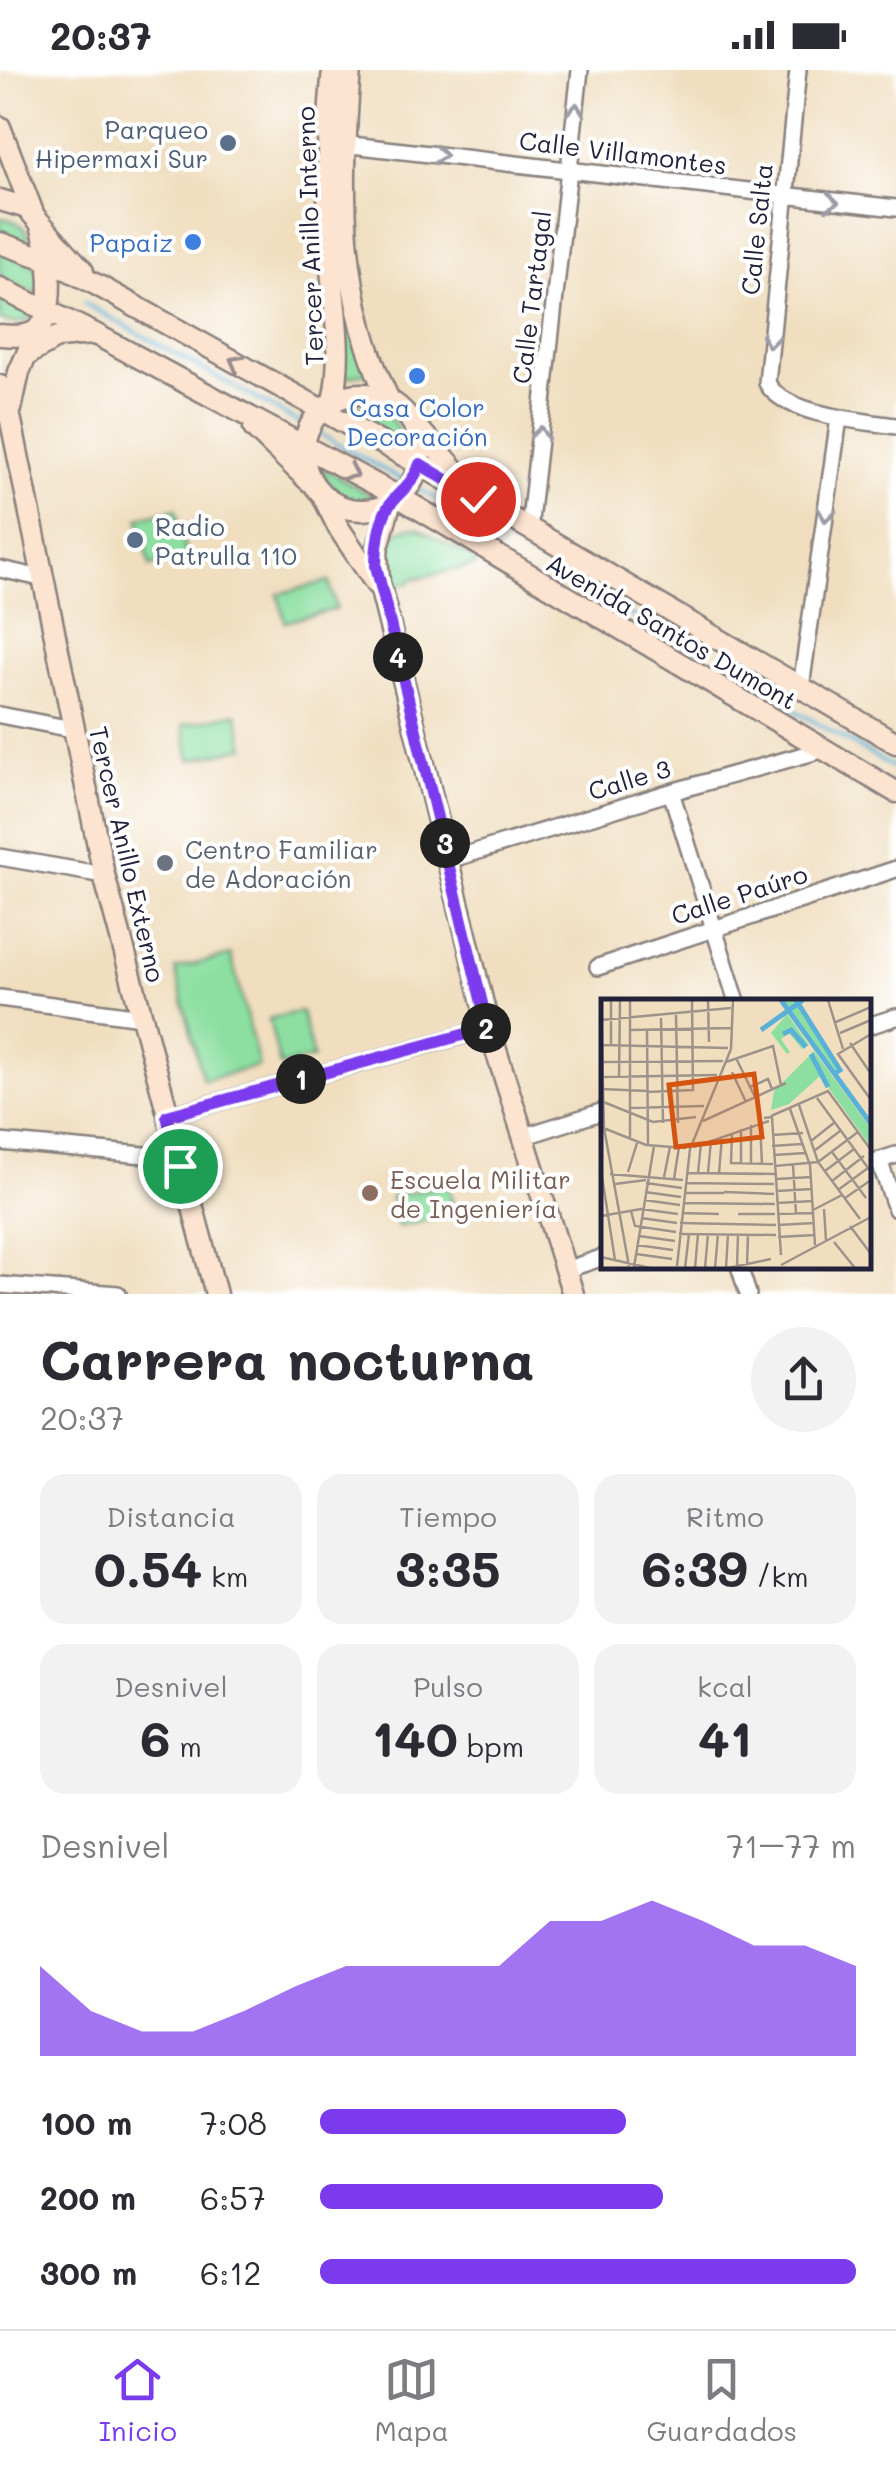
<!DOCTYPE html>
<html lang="es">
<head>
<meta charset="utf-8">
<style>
  :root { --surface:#fff; --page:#f2f2f3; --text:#2b2b33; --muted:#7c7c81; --line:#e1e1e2; --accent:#7c3aed }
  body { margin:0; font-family:Mali,sans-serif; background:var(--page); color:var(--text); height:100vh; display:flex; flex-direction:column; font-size:38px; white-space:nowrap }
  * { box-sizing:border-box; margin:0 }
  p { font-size:32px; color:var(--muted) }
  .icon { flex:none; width:55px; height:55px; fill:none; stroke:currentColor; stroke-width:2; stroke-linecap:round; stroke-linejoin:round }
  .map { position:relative; height:1224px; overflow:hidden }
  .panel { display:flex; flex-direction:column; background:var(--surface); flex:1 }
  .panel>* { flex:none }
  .pin { position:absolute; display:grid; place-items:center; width:85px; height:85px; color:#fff; margin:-42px; border:5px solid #fff; border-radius:50%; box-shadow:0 2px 10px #0007 }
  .km { position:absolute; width:50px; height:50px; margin:-25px; border-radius:50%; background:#222; color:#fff; font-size:28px; line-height:50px; text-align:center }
  .round { display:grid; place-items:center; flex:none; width:105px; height:105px; border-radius:52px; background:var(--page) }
  .head { display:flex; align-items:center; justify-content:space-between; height:170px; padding:0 40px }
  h1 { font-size:55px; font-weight:700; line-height:75px }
  .metrics { display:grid; grid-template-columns:repeat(3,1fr); gap:15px; height:170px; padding:10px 40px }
  .metrics div { display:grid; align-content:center; border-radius:25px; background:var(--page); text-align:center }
  .metrics b { font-size:50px; font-weight:700 }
  .metrics small { font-size:28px; font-weight:400 }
  .metrics p { font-size:28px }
  .chart { height:280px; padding:20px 40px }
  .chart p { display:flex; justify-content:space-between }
  .chart svg { width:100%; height:180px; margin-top:10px; fill:var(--accent); opacity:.7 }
  ul { padding:0 40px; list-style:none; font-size:32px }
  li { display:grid; grid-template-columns:160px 120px 1fr; align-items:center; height:75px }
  li i { height:25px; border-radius:12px; background:var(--accent) }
  .status { display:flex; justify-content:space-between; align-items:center; height:70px; padding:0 50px; background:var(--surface); direction:ltr }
  .status svg { height:28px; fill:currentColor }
  .tabs { display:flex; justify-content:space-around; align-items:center; height:140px; border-top:2px solid var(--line); background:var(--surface); font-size:28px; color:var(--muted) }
  .tabs a { display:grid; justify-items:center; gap:5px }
  .tabs .on { color:var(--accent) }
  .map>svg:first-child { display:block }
  .green { fill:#8cdfa1; stroke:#57806e; stroke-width:2.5 }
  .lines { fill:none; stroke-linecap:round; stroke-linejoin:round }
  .stream { stroke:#5ab1d7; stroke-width:4 }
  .street-casing { stroke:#89807d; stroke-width:20 }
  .secondary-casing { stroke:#89807d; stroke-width:25 }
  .street { stroke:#fff; stroke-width:15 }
  .secondary { stroke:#fde4d1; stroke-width:20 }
  .oneway { stroke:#9c9ca7 }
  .oneway2 { stroke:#9a8d8e }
  .route-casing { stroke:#fff; stroke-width:20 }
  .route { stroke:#7c3aed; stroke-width:12 }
  .service-dot { fill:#5c6f8a; stroke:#fff; stroke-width:4 }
  .shop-dot { fill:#3f7fe0; stroke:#fff; stroke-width:4 }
  .worship-dot { fill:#6b7280; stroke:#fff; stroke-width:4 }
  .education-dot { fill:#8d6e63; stroke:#fff; stroke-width:4 }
  .labels { text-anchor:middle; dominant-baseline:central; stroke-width:8; stroke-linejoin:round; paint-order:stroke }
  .service-label { font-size:25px; fill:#4e5e75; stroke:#fff; text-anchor:end }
  .street-label { font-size:25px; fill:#22223b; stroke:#fff }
  .shop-label { font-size:25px; fill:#366cbe; stroke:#fff; text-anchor:end }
  .worship-label { font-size:25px; fill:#5b616d; stroke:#fff; text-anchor:start }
  .education-label { font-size:25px; fill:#785e54; stroke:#fff; text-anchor:start }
  .inset-river { fill:none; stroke:#5ab1d7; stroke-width:5 }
  .inset-road { fill:none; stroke:#9e938a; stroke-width:2.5 }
  .view { fill:#d45411; fill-opacity:0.15; stroke:#d45411; stroke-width:5 }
  .inset-edge { fill:none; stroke:#22223b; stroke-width:5 }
</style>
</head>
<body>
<div class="status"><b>20:37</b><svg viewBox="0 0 49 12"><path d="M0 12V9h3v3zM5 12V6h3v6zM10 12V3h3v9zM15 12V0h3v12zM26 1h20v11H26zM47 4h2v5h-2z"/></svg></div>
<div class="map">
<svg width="896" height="1224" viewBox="0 0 896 1224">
  <rect width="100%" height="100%" fill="#fff"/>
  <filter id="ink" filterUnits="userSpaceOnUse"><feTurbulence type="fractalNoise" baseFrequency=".01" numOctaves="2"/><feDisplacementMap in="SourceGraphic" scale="20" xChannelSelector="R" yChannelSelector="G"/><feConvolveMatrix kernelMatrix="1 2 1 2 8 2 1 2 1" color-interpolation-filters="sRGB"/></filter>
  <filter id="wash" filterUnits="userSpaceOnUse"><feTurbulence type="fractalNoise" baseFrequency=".0048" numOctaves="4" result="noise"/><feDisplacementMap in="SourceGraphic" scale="40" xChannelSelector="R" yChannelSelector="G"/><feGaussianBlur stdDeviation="2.25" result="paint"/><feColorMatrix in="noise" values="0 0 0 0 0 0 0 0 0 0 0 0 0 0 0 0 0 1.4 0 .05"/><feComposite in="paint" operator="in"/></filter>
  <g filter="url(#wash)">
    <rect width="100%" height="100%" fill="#f0debf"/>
    <path class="green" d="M 0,148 C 18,149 27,158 33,175 L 0,162 Z
      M 0,181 L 34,195 L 39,207 L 39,224 L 0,208 Z
      M 0,226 L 36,242 C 28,254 12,255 0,250 Z
      M 344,238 L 370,302 L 344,308 Z
      M 357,335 C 383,338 396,345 401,372 L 342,341 Z
      M 320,396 L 382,432 C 350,440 332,423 320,396 Z
      M 176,439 L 187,488 L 150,496 L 139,448 Z
      M 410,458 L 418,458 L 473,489 L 476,495 L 412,509 L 408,514 L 394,512 L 389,477 L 397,461 Z
      M 329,511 L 336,539 L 285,552 L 278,524 Z
      M 237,643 L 245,677 L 190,690 L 183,655 Z
      M 231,885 L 259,996 L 203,1010 L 175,899 Z
      M 301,941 L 313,988 L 280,996 L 269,949 Z
      M 448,1114 L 455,1144 L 398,1157 L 391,1127 Z"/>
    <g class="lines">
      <path class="stream" d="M 84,233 L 451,437 L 651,557 L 896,699"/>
    </g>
  </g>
  <g filter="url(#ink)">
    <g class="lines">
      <defs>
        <path id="street" d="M 798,0 L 767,313 C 784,345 862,351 896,356
          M 343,74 L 896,138
          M 529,460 L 580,0
          M 0,499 L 41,508
          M 801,617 L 839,348
          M 0,645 L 72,659
          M 671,722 L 737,932
          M 0,787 L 104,805
          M 449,790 L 671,722 L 825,679
          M 598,897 L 896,799
          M 0,928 L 141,947
          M 868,956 L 896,947
          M 167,1046 L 489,958
          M 522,1067 L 604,1041
          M 0,1072 L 177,1088
          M 879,1090 L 896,1139
          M 868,1094 L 896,1085
          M 739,1196 L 748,1224
          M 565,1200 L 604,1187
          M 0,1215 L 118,1224"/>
        <path id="secondary" d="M 350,0 C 341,112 338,226 389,330
          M 0,57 L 33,143
          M 0,130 L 27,138 L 83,201
          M 0,173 L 49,190 L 97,215 L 419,394 L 896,673
          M 0,218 L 95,264 L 399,427 L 896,722
          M 0,265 C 12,266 29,268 39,258 C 57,240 49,178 41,156
          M 27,285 L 58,267 L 92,264
          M 0,316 L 11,351 L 104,805 L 216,1224
          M304 382a58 58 0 1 1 116 0a58 58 0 1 1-116 0Z
          M 333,331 C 344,282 333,234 330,185 C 327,123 326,62 333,0
          M 11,339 L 19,302 L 38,259
          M 417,357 L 468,414
          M 254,358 L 309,411
          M 324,428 L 338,457 L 376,514
          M 390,434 L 377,481 L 379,512 L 489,958 L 573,1224"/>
      </defs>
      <use href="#street" class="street-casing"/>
      <use href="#secondary" class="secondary-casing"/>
      <use href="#street" class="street"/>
      <use href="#secondary" class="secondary"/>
    </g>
    <defs><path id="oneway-chevron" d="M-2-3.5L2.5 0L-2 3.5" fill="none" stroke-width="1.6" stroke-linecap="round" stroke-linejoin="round" transform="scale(2.5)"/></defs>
    <g class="oneway">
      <use href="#oneway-chevron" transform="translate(576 40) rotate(-84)"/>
      <use href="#oneway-chevron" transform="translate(440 85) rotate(6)"/>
      <use href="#oneway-chevron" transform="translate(832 132) rotate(6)"/>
      <use href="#oneway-chevron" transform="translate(770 271) rotate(96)"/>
      <use href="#oneway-chevron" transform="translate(540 363) rotate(-83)"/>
      <use href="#oneway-chevron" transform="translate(826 445) rotate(98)"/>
    </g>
    <g class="oneway2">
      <use href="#oneway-chevron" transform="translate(236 292) rotate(-151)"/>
      <use href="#oneway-chevron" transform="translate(352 403) rotate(27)"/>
    </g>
  </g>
  <g class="lines" filter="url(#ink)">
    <defs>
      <path id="route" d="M 180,1096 L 167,1046 L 488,958 L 376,496 C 376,478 379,448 391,433 C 403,418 413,414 420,394 L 478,429"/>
    </defs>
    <use href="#route" class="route-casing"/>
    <use href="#route" class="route"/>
  </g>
  <g class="service-dot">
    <circle cx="228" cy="73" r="10"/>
    <circle cx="135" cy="470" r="10"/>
  </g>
  <g class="shop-dot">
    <circle cx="193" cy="172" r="10"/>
    <circle cx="417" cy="306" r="10"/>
  </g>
  <circle class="worship-dot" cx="165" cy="793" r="10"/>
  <circle class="education-dot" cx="370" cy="1123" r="10"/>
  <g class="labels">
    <g class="service-label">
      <text x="208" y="59">Parqueo<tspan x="208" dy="29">Hipermaxi Sur</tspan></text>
      <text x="155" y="456" text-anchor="start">Radio<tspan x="155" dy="29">Patrulla 110</tspan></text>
    </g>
    <g class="street-label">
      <text transform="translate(623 82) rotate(7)">Calle Villamontes</text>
      <text transform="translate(756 159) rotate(-84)">Calle Salta</text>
      <text transform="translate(309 166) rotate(-92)">Tercer Anillo Interno</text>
      <text transform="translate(531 227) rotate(-83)">Calle Tartagal</text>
      <text transform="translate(672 561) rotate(30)">Avenida Santos Dumont</text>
      <text transform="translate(629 709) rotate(-17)">Calle 3</text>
      <text transform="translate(128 784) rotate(77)">Tercer Anillo Externo</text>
      <text transform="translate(739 824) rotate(-18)">Calle Paúro</text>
    </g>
    <g class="shop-label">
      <text x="173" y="172">Papaiz</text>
      <text x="417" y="337" text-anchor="middle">Casa Color<tspan x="417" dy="29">Decoración</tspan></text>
    </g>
    <g class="worship-label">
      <text x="185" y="779">Centro Familiar<tspan x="185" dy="29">de Adoración</tspan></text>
    </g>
    <g class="education-label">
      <text x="390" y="1109">Escuela Militar<tspan x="390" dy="29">de Ingeniería</tspan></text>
    </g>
  </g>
  <g transform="translate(601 929)">
    <rect width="270" height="270" fill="#f0debf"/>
    <path d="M 183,1 L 194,1 L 237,69 L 234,71 ZM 186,15 L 208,46 L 201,50 L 188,34 L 180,40 L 189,53 L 186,55 L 170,34 ZM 213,52 L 270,130 L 270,148 L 219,77 L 188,105 L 170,111 L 173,92 Z" fill="#8cdfa1"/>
    <path class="inset-river" d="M 180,1 L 270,125M 195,1 L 239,71 L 233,75M 160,31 L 202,1M 182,35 L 190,31 L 205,48M 210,55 L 227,88"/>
    <path class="inset-road" d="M 0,1 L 3,129 L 28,267M 10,1 L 10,46M 107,1 L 108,43M 227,1 L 242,50M 75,16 L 77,124M 60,19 L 62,124M 0,21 L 130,9M 235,23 L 270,8M 46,30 L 47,147M 29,31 L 130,29M 239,34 L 270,21M 270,35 L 237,55 L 270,101M 249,44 L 270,75M 1,46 L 127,49M 135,59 L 154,98M 1,63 L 122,62M 125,63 L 172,47 L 180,86M 131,73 L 145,103M 1,78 L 116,76M 18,78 L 19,1M 149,88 L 167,80 L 171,90M 0,90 L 46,92M 46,93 L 92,91 L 91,1M 216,99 L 270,173M 0,102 L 52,123 L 95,118M 198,106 L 217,163 L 259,220M 28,109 L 103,107M 189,110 L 209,166 L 214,246M 170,117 L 227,92 L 270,151M 163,119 L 171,118 L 180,256M 102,122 L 185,84M 159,123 L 161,165M 150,126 L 150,165M 0,128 L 45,146 L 85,149M 131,134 L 130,164 L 172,165M 171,136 L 202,134M 29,141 L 29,1M 210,142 L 234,123M 171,147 L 201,145M 93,148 L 168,122M 213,152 L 239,132M 231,153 L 265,199M 173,156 L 204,154M 140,164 L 140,130M 192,166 L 195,215M 174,167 L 217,163 L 257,133M 0,171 L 14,261M 224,172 L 253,150M 27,173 L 36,144M 86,174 L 174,175M 97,174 L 100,144M 107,174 L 110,141M 118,174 L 121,138M 9,175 L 82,181M 63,178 L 69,148M 73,180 L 78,148M 175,180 L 211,178M 231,182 L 263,157M 45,184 L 81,189M 85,184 L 173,185M 14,185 L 45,181M 237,191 L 267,169M 175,192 L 211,190M 44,193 L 80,198M 123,193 L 173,195M 83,194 L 123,194M 244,199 L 270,181M 43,201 L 79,206M 82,204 L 174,205M 176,204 L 212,202M 223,210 L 225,241M 212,211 L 241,196M 30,212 L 34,227 L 75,233M 81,214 L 118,215M 137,215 L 174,215M 176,215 L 212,214M 0,217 L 40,210 L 77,215M 40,219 L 76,224M 79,224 L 175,226M 177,226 L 213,224M 249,227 L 270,255M 78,235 L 175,236M 38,237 L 74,242M 177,238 L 214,236M 233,243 L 254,269M 36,246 L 72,251M 35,255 L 71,260M 0,258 L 49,269M 146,266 L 147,236M 180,266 L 270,218M 76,267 L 89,150 L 130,50 L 132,1M 33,268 L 53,147M 136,268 L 137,235M 84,269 L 88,235M 94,269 L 97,235M 104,269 L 107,235M 114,269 L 117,235M 125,269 L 127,235M 127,269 L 170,260"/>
    <path class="view" d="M 153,75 L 161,138 L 75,148 L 68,86 Z"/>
    <rect width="270" height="270" class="inset-edge"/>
  </g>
</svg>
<div class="pin" style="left:180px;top:1096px;background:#1e9e55"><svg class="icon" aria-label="arrive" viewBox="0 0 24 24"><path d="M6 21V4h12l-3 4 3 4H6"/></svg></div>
<div class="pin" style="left:478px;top:429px;background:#d93025"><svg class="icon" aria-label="check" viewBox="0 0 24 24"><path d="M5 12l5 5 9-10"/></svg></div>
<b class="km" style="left:301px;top:1009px">1</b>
<b class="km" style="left:486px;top:958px">2</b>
<b class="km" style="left:445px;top:773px">3</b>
<b class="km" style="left:398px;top:587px">4</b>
</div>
<section class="panel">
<div class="head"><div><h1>Carrera nocturna</h1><p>20:37</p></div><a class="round"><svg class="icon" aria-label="share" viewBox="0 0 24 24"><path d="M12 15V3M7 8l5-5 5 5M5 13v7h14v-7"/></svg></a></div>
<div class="metrics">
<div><p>Distancia</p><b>0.54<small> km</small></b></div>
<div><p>Tiempo</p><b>3:35</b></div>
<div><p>Ritmo</p><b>6:39<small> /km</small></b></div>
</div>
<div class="metrics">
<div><p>Desnivel</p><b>6<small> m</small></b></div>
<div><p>Pulso</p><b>140<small> bpm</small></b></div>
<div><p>kcal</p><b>41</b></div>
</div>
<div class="chart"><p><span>Desnivel</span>71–77 m</p>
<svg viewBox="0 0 160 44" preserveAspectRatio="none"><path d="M0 44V22L10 33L20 38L30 38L40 33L50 27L60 22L70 22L80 22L90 22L100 11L110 11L120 6L130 11L140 17L150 17L160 22V44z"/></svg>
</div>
<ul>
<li><b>100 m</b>7:08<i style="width:57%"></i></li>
<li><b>200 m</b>6:57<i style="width:64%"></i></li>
<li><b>300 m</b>6:12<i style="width:100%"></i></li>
</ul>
</section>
<nav class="tabs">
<a class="on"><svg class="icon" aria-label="home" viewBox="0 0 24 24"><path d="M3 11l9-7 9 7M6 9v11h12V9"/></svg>Inicio</a>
<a><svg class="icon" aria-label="map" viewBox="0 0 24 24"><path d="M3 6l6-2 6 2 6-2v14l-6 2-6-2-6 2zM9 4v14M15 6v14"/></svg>Mapa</a>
<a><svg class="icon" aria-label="saved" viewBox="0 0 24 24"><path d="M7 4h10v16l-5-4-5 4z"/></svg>Guardados</a>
</nav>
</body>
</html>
